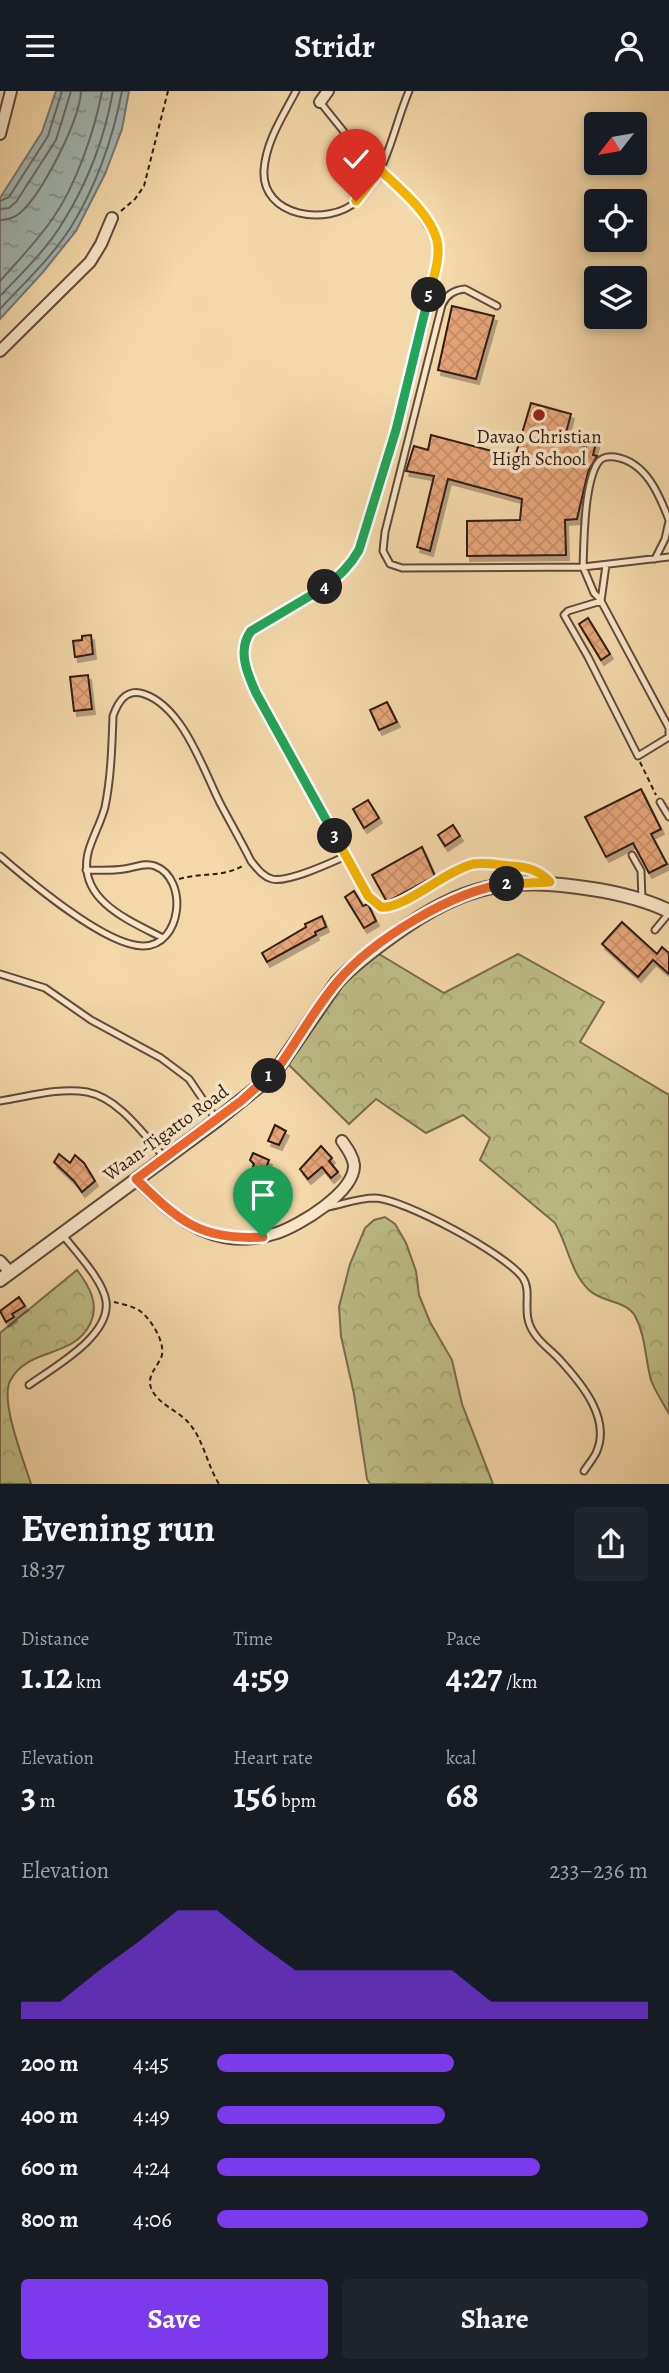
<!DOCTYPE html>
<html lang="en">
<head>
<meta charset="utf-8">
<style>
  :root { --surface:#171b24; --page:#20242c; --text:#f1f3f6; --muted:#9ea1a6; --accent:#7c3aed }
  body { margin:0; font-family:Alegreya,serif; background:var(--page); color:var(--text); height:100vh; display:flex; flex-direction:column; font-size:26px; white-space:nowrap }
  * { box-sizing:border-box; margin:0 }
  p { font-size:23px; color:var(--muted) }
  .icon { flex:none; width:38px; height:38px; fill:none; stroke:currentColor; stroke-width:2; stroke-linecap:round; stroke-linejoin:round }
  .map { position:relative; height:1393px; overflow:hidden }
  .drawer { display:flex; flex-direction:column; background:var(--surface); flex:1 }
  .drawer>* { flex:none }
  .needle { width:46px; rotate:239deg }
  .buttons { position:absolute; left:584px; top:21px; display:grid; gap:14px }
  .buttons a { display:grid; place-items:center; width:63px; height:63px; border-radius:7px; background:var(--surface); box-shadow:0 4px 10px #0003; font-size:35px }
  .pin { position:absolute; display:grid; place-items:center; width:60px; height:60px; color:#fff; margin:-72px -30px; border-radius:50% 50% 50% 0; rotate:-45deg; box-shadow:0 0 7px #0007 }
  .pin .icon { rotate:45deg }
  .km { position:absolute; width:35px; height:35px; margin:-18px; border-radius:50%; background:#222; color:#fff; font-size:19px; line-height:35px; text-align:center }
  .round { display:grid; place-items:center; flex:none; width:74px; height:74px; border-radius:7px; background:var(--page) }
  .headline { display:flex; align-items:center; justify-content:space-between; height:119px; padding:0 21px }
  h1 { font-size:38px; font-weight:700; line-height:52px }
  .metrics { display:grid; grid-template-columns:repeat(3,1fr); gap:10px; height:119px; padding:7px 21px }
  .metrics div { display:grid; align-content:center }
  .metrics b { font-size:35px; font-weight:700 }
  .metrics small { font-size:19px; font-weight:400 }
  .metrics p { font-size:19px }
  .chart { height:196px; padding:14px 21px }
  .chart p { display:flex; justify-content:space-between }
  .chart svg { width:100%; height:126px; margin-top:7px; fill:var(--accent); opacity:.7 }
  .cta { display:flex; gap:14px; margin-top:auto; padding:14px 21px }
  .cta a { flex:1; height:80px; border-radius:7px; background:var(--accent); color:#fff; font-size:28px; font-weight:700; line-height:80px; text-align:center }
  .cta a+a { background:var(--page); color:var(--text) }
  ul { padding:0 21px; list-style:none; font-size:23px }
  li { display:grid; grid-template-columns:112px 84px 1fr; align-items:center; height:52px }
  li i { height:18px; border-radius:9px; background:var(--accent) }
  header { display:flex; justify-content:space-between; align-items:center; height:91px; padding:0 21px; background:var(--surface); font-size:32px; font-weight:700 }
  .map>svg:first-child { display:block }
  .forest { fill:url(#forest-crowns); stroke:#776c4c; stroke-width:2 }
  .water { fill:url(#water-ripples); stroke:#747974; stroke-width:2 }
  .lines { fill:none; stroke-linecap:round; stroke-linejoin:round }
  .shore { stroke:#686964; stroke-width:2 }
  .building { fill:url(#building-cross-hatch); stroke:#301b13; stroke-width:2; filter:url(#shadow) }
  .service-casing { stroke:#614a38; stroke-width:9 }
  .minor-casing { stroke:#614a38; stroke-width:14 }
  .tertiary-casing { stroke:#614a38; stroke-width:16 }
  .path { stroke:#301b13; stroke-width:2; stroke-dasharray:5 3.5; stroke-linecap:butt }
  .service { stroke:#f8e6c7; stroke-width:5 }
  .minor { stroke:#f8e6c7; stroke-width:10 }
  .tertiary { stroke:#f8e6c7; stroke-width:12 }
  .split-1-casing { stroke:#fff; stroke-width:14 }
  .split-2-casing { stroke:#fff; stroke-width:14 }
  .split-3-casing { stroke:#fff; stroke-width:14 }
  .split-4-casing { stroke:#fff; stroke-width:14 }
  .split-5-casing { stroke:#fff; stroke-width:14 }
  .split-6-casing { stroke:#fff; stroke-width:14 }
  .split-1 { stroke:#f0652b; stroke-width:9 }
  .split-2 { stroke:#f0652b; stroke-width:9 }
  .split-3 { stroke:#f5b400; stroke-width:9 }
  .split-4 { stroke:#22a559; stroke-width:9 }
  .split-5 { stroke:#22a559; stroke-width:9 }
  .split-6 { stroke:#f5b400; stroke-width:9 }
  .poi-dot { fill:#8f2418; stroke:#f8e6c7; stroke-width:2.5 }
  .labels { text-anchor:middle; dominant-baseline:central; stroke-width:7; stroke-linejoin:round; paint-order:stroke }
  .poi-label { font-size:19px; fill:#301b13; stroke:#f8e6c7 }
  .street-label { font-size:19px; fill:#301b13; stroke:#f8e6c7 }
</style>
</head>
<body>
<header><svg class="icon" aria-label="menu" viewBox="0 0 24 24"><path d="M4 6h16M4 12h16M4 18h16"/></svg>Stridr<svg class="icon" aria-label="person" viewBox="0 0 24 24"><circle cx="12" cy="8" r="4"/><path d="M4 21q1-7 8-7t8 7"/></svg></header>
<div class="map">
<svg width="669" height="1393" viewBox="0 0 669 1393">
  <defs>
    <pattern id="forest-crowns" width="20" height="18" patternUnits="userSpaceOnUse" patternTransform="scale(1.75)"><rect width="20" height="18" fill="#bebe86"/><path d="M2 6a3 3 0 1 1 6 0M12 15a3 3 0 1 1 6 0" fill="none" stroke="#a4a373"/></pattern>
    <pattern id="water-ripples" width="26" height="14" patternUnits="userSpaceOnUse" patternTransform="scale(1.75)"><rect width="26" height="14" fill="#a1b7b4"/><path d="M2 4q2-2 4 0t4 0M15 11q2-2 4 0t4 0" fill="none" stroke="#849491"/></pattern>
    <pattern id="building-cross-hatch" width="8" height="8" patternUnits="userSpaceOnUse" patternTransform="scale(1.75)"><rect width="8" height="8" fill="#e6a579"/><path d="M0 0l8 8M0 8l8-8" fill="none" stroke="#c68d68"/></pattern>
    <filter id="shadow"><feDropShadow dx="3" dy="5" stdDeviation="0" flood-color="#0004"/></filter>
  </defs>
  <rect width="100%" height="100%" fill="#f4d8a9"/>
  <filter id="stains"><feTurbulence type="fractalNoise" baseFrequency=".00286" numOctaves="4"/><feColorMatrix values="0 0 0 0 .2 0 0 0 0 .09 0 0 0 0 .02 0 0 0 .5 -.17"/></filter>
  <radialGradient id="worn" r=".72"><stop offset=".6" stop-color="#630" stop-opacity="0"/><stop offset="1" stop-color="#630" stop-opacity=".3"/></radialGradient>
  <path class="forest" d="M 379,863 L 444,902 L 518,863 L 604,911 L 580,951 L 669,1004 L 669,1323 C 663,1312 655,1300 651,1289 C 645,1268 646,1245 635,1225 C 626,1209 602,1212 589,1199 C 570,1181 568,1154 555,1132 L 480,1069 L 490,1047 L 463,1024 L 426,1042 L 376,1008 L 349,1033 L 288,973 L 341,895 L 352,882 Z
    M 385,1126 L 395,1133 L 406,1152 L 416,1180 L 419,1204 L 430,1231 L 452,1269 L 462,1313 L 493,1393 L 370,1393 L 367,1388 L 354,1303 L 341,1245 L 339,1216 L 350,1173 L 365,1137 L 374,1129 Z
    M 77,1179 C 89,1195 100,1213 90,1233 C 73,1268 27,1256 10,1290 C 0,1311 24,1370 31,1393 L 0,1393 L 0,1242 Z"/>
  <path class="water" d="M 56,0 L 129,0 L 122,38 L 105,83 L 76,140 L 43,181 L 0,228 L 0,107 L 42,41 Z"/>
  <g class="lines">
    <path class="shore" d="M 0,110 L 9,106 L 48,45 L 62,0
      M 0,118 L 9,117 L 16,111 L 56,49 L 71,0
      M 0,129 C 8,129 14,127 20,122 C 42,103 80,29 81,0
      M 0,190 C 18,170 38,149 53,127 C 76,94 95,39 102,0
      M 0,205 C 22,182 47,158 63,131 C 88,91 105,45 113,0
      M 0,218 C 24,192 52,166 71,136 C 96,95 113,47 122,0"/>
  </g>
  <path class="building" d="M 452,215 L 494,225 L 476,288 L 438,279 Z
    M 531,312 L 571,323 L 564,349 L 586,356 L 588,350 L 596,352 L 593,364 L 597,365 L 588,381 L 577,428 L 565,429 L 566,464 L 467,465 L 467,430 L 520,429 L 522,408 L 448,388 L 430,460 L 417,456 L 434,385 L 406,380 L 414,355 L 428,359 L 431,344 L 515,366 Z
    M 588,527 L 610,563 L 601,569 L 579,533 Z
    M 91,544 L 93,563 L 75,566 L 73,550 L 82,549 L 82,545 Z
    M 88,584 L 92,618 L 74,620 L 70,586 Z
    M 387,611 L 397,631 L 379,639 L 370,619 Z
    M 641,698 L 661,738 L 651,743 L 667,773 L 649,782 L 633,752 L 606,766 L 585,726 Z
    M 368,709 L 379,727 L 364,737 L 353,718 Z
    M 453,734 L 460,745 L 445,755 L 438,744 Z
    M 422,756 L 435,785 L 387,811 L 372,784 Z
    M 354,800 L 363,815 L 368,813 L 376,830 L 364,837 L 345,806 Z
    M 322,825 L 326,836 L 315,841 L 316,844 L 267,871 L 262,862 L 306,836 L 305,833 Z
    M 622,831 L 657,863 L 662,856 L 669,862 L 669,883 L 653,869 L 638,886 L 602,853 Z
    M 275,1034 L 286,1040 L 279,1054 L 268,1050 Z
    M 321,1055 L 332,1067 L 329,1070 L 338,1081 L 331,1087 L 322,1076 L 308,1088 L 300,1078 Z
    M 253,1062 L 269,1069 L 265,1079 L 253,1076 L 254,1073 L 250,1069 Z
    M 59,1063 L 70,1072 L 75,1064 L 84,1072 L 95,1090 L 82,1101 L 74,1090 L 54,1071 Z
    M 19,1206 L 25,1215 L 12,1223 L 14,1226 L 6,1231 L 0,1220 Z"/>
  <g class="lines">
    <defs>
      <path id="service" d="M 296,0 C 283,25 266,50 264,79 C 261,126 328,136 357,110 C 388,82 393,37 409,0
        M 320,11 L 357,57 L 415,114 L 436,148 L 436,174 L 396,339 L 359,459 C 336,500 288,513 251,540 C 237,559 247,582 256,602 L 374,812 L 388,817 L 395,815 L 439,788 L 473,774 L 484,772 L 525,776 L 536,779 L 550,791
        M 497,215 L 465,198 C 453,199 446,204 442,214 L 385,441 L 383,460 L 390,473 L 402,477 L 583,476 L 594,502 L 600,508
        M 669,429 C 659,403 646,371 615,366 C 607,365 601,366 597,373 C 584,396 584,450 583,476 L 669,466
        M 655,468 L 665,448 L 669,430
        M 606,474 L 601,510 L 669,637
        M 601,510 L 568,520 L 564,524 L 588,566 L 638,665 L 669,646 L 669,637
        M 660,711 L 669,726
        M 632,764 L 641,780 L 642,809
        M 0,765 C 29,790 105,855 143,855 C 182,855 189,788 155,775 C 145,771 134,777 124,778 C 111,780 99,779 86,779
        M 655,839 L 669,822
        M 163,847 C 130,830 77,809 88,762 C 92,746 101,732 105,716 C 111,687 112,655 113,625 C 118,611 126,597 144,603 C 183,616 203,678 220,712 C 230,731 241,750 251,770 C 257,777 262,785 272,788 C 288,792 330,772 346,765
        M 0,883 L 45,897 L 91,929 L 161,967 L 189,988 L 216,1028
        M 0,1010 C 27,1006 59,996 87,1001 C 119,1007 144,1044 165,1067
        M 328,1116 C 343,1113 359,1107 375,1107 C 404,1108 506,1163 523,1187 C 533,1202 520,1222 534,1242 C 540,1252 552,1260 560,1269 C 581,1292 612,1328 596,1362 C 593,1368 588,1374 584,1380
        M 29,1294 C 54,1276 111,1245 106,1210 C 103,1189 75,1160 62,1143"/>
      <path id="minor" d="M 320,11 L 328,0
        M 0,43 L 11,0
        M 0,260 L 90,171 L 101,153 L 112,127
        M 136,1088 C 160,1112 188,1140 224,1146 C 241,1149 260,1148 277,1142 C 299,1135 355,1101 354,1074 C 353,1065 347,1057 342,1050
        M 0,1170 L 10,1181"/>
      <path id="tertiary" d="M 0,1189 L 217,1029 L 264,991 L 280,974 L 337,891 C 354,873 374,858 395,843 C 464,793 508,785 592,798 C 618,802 644,808 669,820"/>
    </defs>
    <use href="#service" class="service-casing"/>
    <use href="#minor" class="minor-casing"/>
    <use href="#tertiary" class="tertiary-casing"/>
    <path class="path" d="M 121,120 L 135,108 L 144,95 L 168,0
      M 640,671 L 656,704
      M 179,788 C 202,781 223,787 244,774
      M 114,1211 C 122,1213 133,1215 140,1220 C 151,1228 167,1253 161,1267 C 156,1277 147,1285 151,1297 C 157,1312 176,1319 187,1330 C 203,1346 207,1374 219,1393"/>
    <use href="#service" class="service"/>
    <use href="#minor" class="minor"/>
    <use href="#tertiary" class="tertiary"/>
  </g>
  <g class="lines">
    <defs>
      <path id="split-1" d="M 263,1146 C 200,1150 178,1129 136,1088 L 241,1010 L 269,985"/>
      <path id="split-2" d="M 269,985 L 280,974 C 299,947 316,916 338,890 C 372,850 453,799 507,793"/>
      <path id="split-3" d="M 335,745 L 368,805 L 381,816 C 403,819 445,780 473,773 C 486,771 499,774 511,775 C 528,776 539,779 550,791 L 507,793"/>
      <path id="split-4" d="M 325,496 L 251,540 C 237,559 247,582 256,602 L 335,745"/>
      <path id="split-5" d="M 325,496 C 339,485 350,475 359,459 L 396,339 L 429,204"/>
      <path id="split-6" d="M 356,110 L 380,79 C 400,98 429,121 437,149 C 441,166 433,188 429,204"/>
    </defs>
    <use href="#split-1" class="split-1-casing"/>
    <use href="#split-2" class="split-2-casing"/>
    <use href="#split-3" class="split-3-casing"/>
    <use href="#split-4" class="split-4-casing"/>
    <use href="#split-5" class="split-5-casing"/>
    <use href="#split-6" class="split-6-casing"/>
    <use href="#split-1" class="split-1"/>
    <use href="#split-2" class="split-2"/>
    <use href="#split-3" class="split-3"/>
    <use href="#split-4" class="split-4"/>
    <use href="#split-5" class="split-5"/>
    <use href="#split-6" class="split-6"/>
  </g>
  <circle class="poi-dot" cx="539" cy="324" r="7"/>
  <g class="labels">
    <g class="poi-label">
      <text x="539" y="346">Davao Christian<tspan x="539" dy="22">High School</tspan></text>
    </g>
    <g class="street-label">
      <text transform="translate(166 1042) rotate(-36)">Waan-Tigatto Road</text>
    </g>
  </g>
  <rect width="100%" height="100%" filter="url(#stains)"/>
  <rect width="100%" height="100%" fill="url(#worn)"/>
</svg>
<div class="buttons">
<a><svg class="needle" viewBox="-14 -14 28 28"><path d="M0-13l5 13h-10z" fill="#e53935"/><path d="M0 13l5-13h-10z" fill="#9ea1a6"/></svg></a>
<a><svg class="icon" aria-label="locate" viewBox="0 0 24 24"><circle cx="12" cy="12" r="6"/><path d="M12 2v4M12 18v4M2 12h4M18 12h4"/></svg></a>
<a><svg class="icon" aria-label="layers" viewBox="0 0 24 24"><path d="M12 4l9 5-9 5-9-5zM3 14l9 5 9-5"/></svg></a>
</div>
<div class="pin" style="left:263px;top:1146px;background:#1e9e55"><svg class="icon" aria-label="arrive" viewBox="0 0 24 24"><path d="M6 21V4h12l-3 4 3 4H6"/></svg></div>
<div class="pin" style="left:356px;top:110px;background:#d93025"><svg class="icon" aria-label="check" viewBox="0 0 24 24"><path d="M5 12l5 5 9-10"/></svg></div>
<b class="km" style="left:269px;top:985px">1</b>
<b class="km" style="left:507px;top:793px">2</b>
<b class="km" style="left:335px;top:745px">3</b>
<b class="km" style="left:325px;top:496px">4</b>
<b class="km" style="left:429px;top:204px">5</b>
</div>
<section class="drawer">
<div class="headline"><div><h1>Evening run</h1><p>18:37</p></div><a class="round"><svg class="icon" aria-label="share" viewBox="0 0 24 24"><path d="M12 15V3M7 8l5-5 5 5M5 13v7h14v-7"/></svg></a></div>
<div class="metrics">
<div><p>Distance</p><b>1.12<small> km</small></b></div>
<div><p>Time</p><b>4:59</b></div>
<div><p>Pace</p><b>4:27<small> /km</small></b></div>
</div>
<div class="metrics">
<div><p>Elevation</p><b>3<small> m</small></b></div>
<div><p>Heart rate</p><b>156<small> bpm</small></b></div>
<div><p>kcal</p><b>68</b></div>
</div>
<div class="chart"><p><span>Elevation</span>233–236 m</p>
<svg viewBox="0 0 160 44" preserveAspectRatio="none"><path d="M0 44V38L10 38L20 27L30 17L40 6L50 6L60 17L70 27L80 27L90 27L100 27L110 27L120 38L130 38L140 38L150 38L160 38V44z"/></svg>
</div>
<ul>
<li><b>200 m</b>4:45<i style="width:55%"></i></li>
<li><b>400 m</b>4:49<i style="width:53%"></i></li>
<li><b>600 m</b>4:24<i style="width:75%"></i></li>
<li><b>800 m</b>4:06<i style="width:100%"></i></li>
</ul>
<div class="cta"><a>Save</a><a>Share</a></div>
</section>
</body>
</html>
